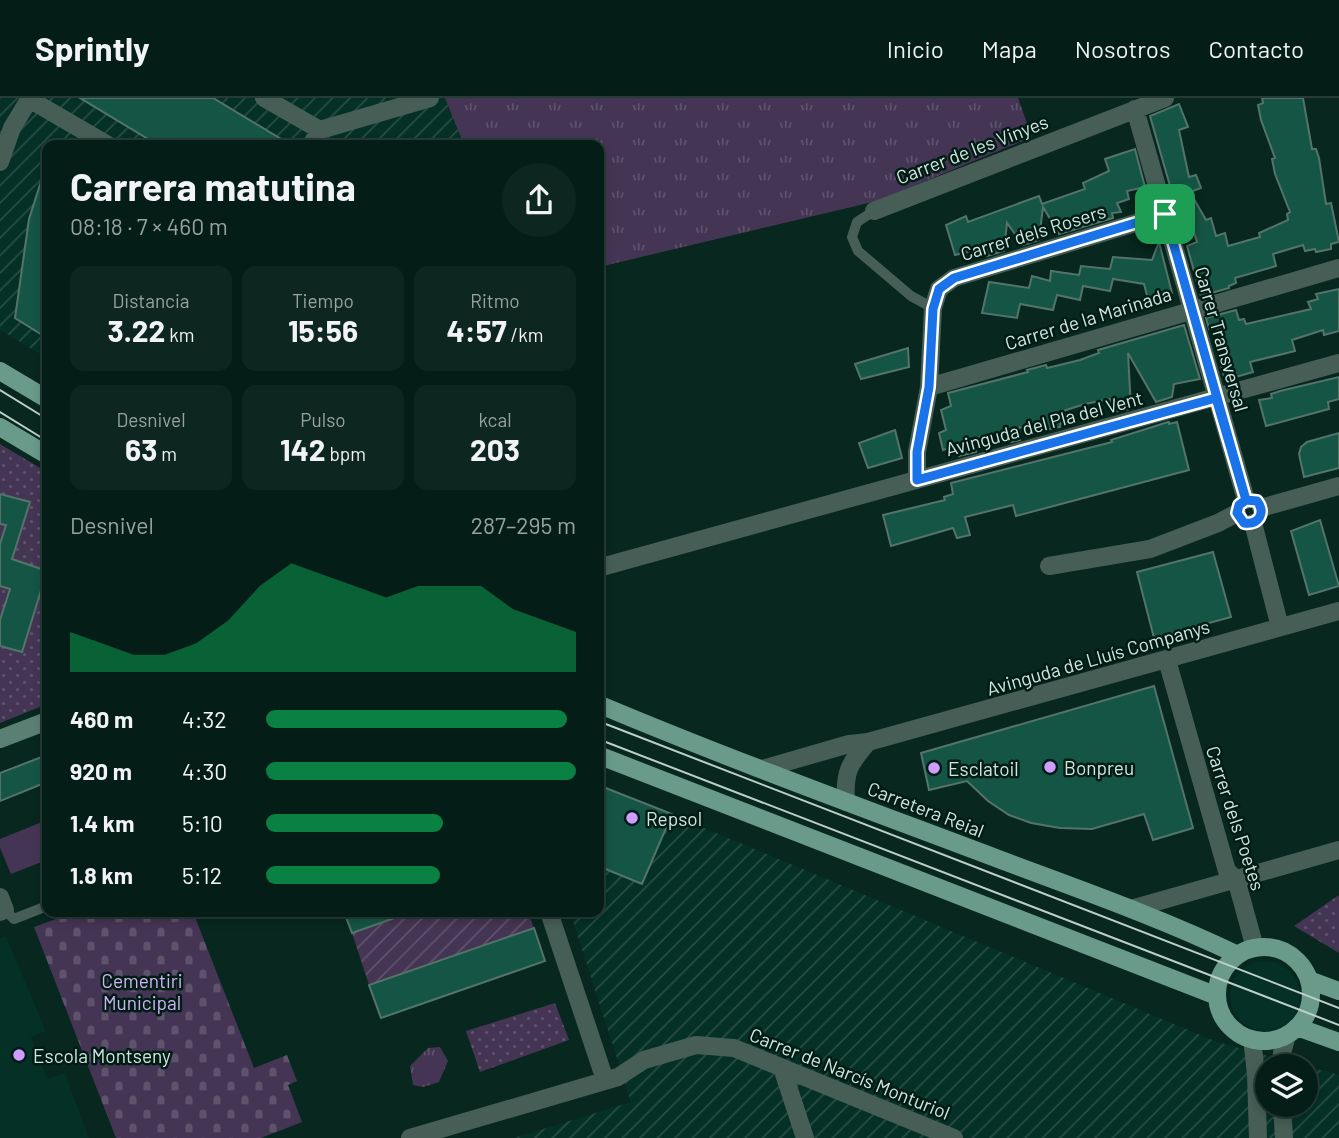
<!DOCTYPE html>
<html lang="es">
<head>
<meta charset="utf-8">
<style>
  :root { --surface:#051d17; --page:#0e2620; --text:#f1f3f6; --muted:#97a2a1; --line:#263b36; --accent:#0b8043 }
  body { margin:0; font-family:Barlow,sans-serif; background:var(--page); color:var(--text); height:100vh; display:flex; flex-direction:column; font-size:26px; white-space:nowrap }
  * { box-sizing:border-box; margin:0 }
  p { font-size:23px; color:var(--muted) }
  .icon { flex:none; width:38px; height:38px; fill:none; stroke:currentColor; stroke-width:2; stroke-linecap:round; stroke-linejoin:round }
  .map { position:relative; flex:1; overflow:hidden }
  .panel { position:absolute; left:42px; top:42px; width:562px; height:777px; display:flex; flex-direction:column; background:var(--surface); border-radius:14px; box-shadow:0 4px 10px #0003,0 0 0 2px var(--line) }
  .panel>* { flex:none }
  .fabs { position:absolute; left:1255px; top:956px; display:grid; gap:14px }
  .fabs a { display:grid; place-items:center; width:63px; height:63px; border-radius:50%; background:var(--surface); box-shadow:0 4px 10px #0003,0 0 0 2px var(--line); font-size:35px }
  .pin { position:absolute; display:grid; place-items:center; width:60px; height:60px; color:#fff; margin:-30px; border-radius:14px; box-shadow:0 4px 10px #0006 }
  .round { display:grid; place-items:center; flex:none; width:74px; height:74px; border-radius:37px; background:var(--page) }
  .headline { display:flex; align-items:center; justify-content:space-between; height:119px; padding:0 28px }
  h1 { font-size:38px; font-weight:700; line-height:52px }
  .figures { display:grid; grid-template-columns:repeat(3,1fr); gap:10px; height:119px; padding:7px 28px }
  .figures div { display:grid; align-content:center; border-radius:14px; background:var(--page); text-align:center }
  .figures b { font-size:30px; font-weight:700 }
  .figures small { font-size:19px; font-weight:400 }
  .figures p { font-size:19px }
  .chart { height:196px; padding:14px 28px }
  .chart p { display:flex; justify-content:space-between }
  .chart svg { width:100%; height:126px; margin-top:7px; fill:var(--accent); opacity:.7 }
  ul { padding:0 28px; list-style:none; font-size:23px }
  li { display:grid; grid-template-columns:112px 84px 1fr; align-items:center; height:52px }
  li i { height:18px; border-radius:9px; background:var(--accent) }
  header { display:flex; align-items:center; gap:42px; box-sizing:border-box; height:98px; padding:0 35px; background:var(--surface); border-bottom:2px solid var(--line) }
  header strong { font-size:33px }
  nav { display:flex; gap:38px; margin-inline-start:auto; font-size:24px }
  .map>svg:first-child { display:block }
  .built { fill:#043025 }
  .industrial { fill:url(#industrial-furrows) }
  .grass { fill:url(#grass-tufts) }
  .cemetery { fill:url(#cemetery-stones) }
  .park { fill:url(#park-dots) }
  .garden { fill:url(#garden-furrows) }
  .pitch { fill:#453554 }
  .building { fill:#155545; stroke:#54746a; stroke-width:2 }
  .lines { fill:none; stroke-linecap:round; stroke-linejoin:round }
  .lane { stroke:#465e56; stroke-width:10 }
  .street { stroke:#465e56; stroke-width:18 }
  .secondary { stroke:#5a8074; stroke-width:18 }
  .primary { stroke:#699a8a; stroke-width:18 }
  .tram { stroke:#bccfc9; stroke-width:2 }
  .route-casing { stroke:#fff; stroke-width:14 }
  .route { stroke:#1a73e8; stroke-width:9 }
  .poi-dot { fill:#d09dff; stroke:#001d15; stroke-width:2.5 }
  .labels { text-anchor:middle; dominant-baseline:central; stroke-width:5; stroke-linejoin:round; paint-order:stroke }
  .street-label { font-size:19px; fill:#d4e5df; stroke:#001d15 }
  .poi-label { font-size:19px; fill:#d4e5df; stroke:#001d15; text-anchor:start }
  .park-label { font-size:19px; fill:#d4b2f5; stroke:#001d15 }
</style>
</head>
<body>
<header>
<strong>Sprintly</strong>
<nav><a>Inicio</a><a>Mapa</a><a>Nosotros</a><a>Contacto</a></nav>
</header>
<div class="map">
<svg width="1339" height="1040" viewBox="0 0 1339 1040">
  <defs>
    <pattern id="industrial-furrows" width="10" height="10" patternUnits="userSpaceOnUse" patternTransform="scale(1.75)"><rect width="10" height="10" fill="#043025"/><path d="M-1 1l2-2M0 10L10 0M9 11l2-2" fill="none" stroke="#284e44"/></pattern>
    <pattern id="grass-tufts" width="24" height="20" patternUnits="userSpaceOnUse" patternTransform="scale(1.75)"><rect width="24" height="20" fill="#453554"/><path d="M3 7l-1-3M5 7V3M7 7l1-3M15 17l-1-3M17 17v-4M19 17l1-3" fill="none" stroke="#5f526c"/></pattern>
    <pattern id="cemetery-stones" width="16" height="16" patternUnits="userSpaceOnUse" patternTransform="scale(1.75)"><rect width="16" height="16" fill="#453554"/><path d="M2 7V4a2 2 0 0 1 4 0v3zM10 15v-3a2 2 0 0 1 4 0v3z" fill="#5f526c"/></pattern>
    <pattern id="park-dots" width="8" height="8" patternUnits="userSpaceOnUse" patternTransform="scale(1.75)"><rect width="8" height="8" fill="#453554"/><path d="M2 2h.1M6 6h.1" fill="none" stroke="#5f526c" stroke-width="1.8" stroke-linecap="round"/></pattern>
    <pattern id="garden-furrows" width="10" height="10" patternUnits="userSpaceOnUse" patternTransform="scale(1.75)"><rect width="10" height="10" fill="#453554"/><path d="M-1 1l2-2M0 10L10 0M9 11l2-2" fill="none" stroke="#5f526c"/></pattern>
  </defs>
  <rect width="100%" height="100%" fill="#07271f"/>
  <path class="built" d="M 6,838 L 46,933 L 31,939 L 47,981 L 65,975 L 89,1040 L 0,1040 L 0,840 Z
    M1230 898a35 35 0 1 1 70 0a35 35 0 1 1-70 0Z"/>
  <path class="industrial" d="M 0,0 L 445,0 L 464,47 L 47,47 L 47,260 L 0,232 Z
    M 599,686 L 1217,944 L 1305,968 L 1267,968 L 1267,1006 L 1306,1006 L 1306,968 L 1339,977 L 1339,1040 L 514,1040 L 631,1004 L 570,814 L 598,814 Z"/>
  <path class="grass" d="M 445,0 L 1018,0 L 1032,39 L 877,103 L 599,169 L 598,47 L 464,47 Z
    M 440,949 L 448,963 L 439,984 L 423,989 L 413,987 L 410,968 L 428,950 Z"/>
  <path class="cemetery" d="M 75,814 L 193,814 L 254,970 L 287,957 L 297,983 L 288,987 L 302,1024 L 261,1040 L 116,1040 L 34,829 Z"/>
  <path class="park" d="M 0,346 L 47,374 L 47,606 L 0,625 Z
    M 1339,797 L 1339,855 L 1294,828 Z
    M 555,905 L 569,942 L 480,974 L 466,933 Z"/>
  <path class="garden" d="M 413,814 L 528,814 L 534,830 L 369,887 L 352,835 Z"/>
  <path class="pitch" d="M 47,722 L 47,762 L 11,776 L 0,750 L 0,741 Z"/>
  <path class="building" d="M 80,0 L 213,0 L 291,47 L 158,47 Z
    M 1262,0 L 1303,0 L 1312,51 L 1316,51 L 1319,60 L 1326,106 L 1331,105 L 1339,144 L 1331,146 L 1331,151 L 1316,154 L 1315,151 L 1305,153 L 1303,147 L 1273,156 L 1276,168 L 1235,180 L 1236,185 L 1229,188 L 1229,190 L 1201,198 L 1187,148 L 1197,144 L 1185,106 L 1176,109 L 1150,18 L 1179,6 L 1188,29 L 1179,32 L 1189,79 L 1196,77 L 1201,90 L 1190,94 L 1206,122 L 1211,120 L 1216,138 L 1225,135 L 1228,148 L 1260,139 L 1259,135 L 1288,122 L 1287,116 L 1290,114 L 1275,76 L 1272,61 L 1275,60 L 1261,22 L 1258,7 L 1263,5 Z
    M 1135,51 L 1145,89 L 1127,93 L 1129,101 L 1117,105 L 1121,114 L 1112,115 L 1113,120 L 1059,136 L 1043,109 L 1039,142 L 1023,147 L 1007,125 L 1004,153 L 987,158 L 984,150 L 955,157 L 946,127 L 966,118 L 968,124 L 1039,98 L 1042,106 L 1085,91 L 1083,85 L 1109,73 L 1105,61 Z
    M 44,74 L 47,75 L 47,240 L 15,220 L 29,121 Z
    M 1159,144 L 1172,195 L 1148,201 L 1144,186 L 1113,181 L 1110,193 L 1083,188 L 1080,202 L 1057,197 L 1053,212 L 1020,206 L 1017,220 L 982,215 L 989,184 L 1029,190 L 1032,178 L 1050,183 L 1051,173 L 1079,177 L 1081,168 L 1110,171 L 1113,159 L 1152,162 Z
    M 1339,191 L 1339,233 L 1324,237 L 1323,232 L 1292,242 L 1295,253 L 1250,264 L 1253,274 L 1225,282 L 1221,267 L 1227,265 L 1217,229 L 1209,231 L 1206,220 L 1236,212 L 1239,222 L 1244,221 L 1246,226 L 1311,211 L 1308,204 L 1318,201 L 1316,196 Z
    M 1184,227 L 1200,281 L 1174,286 L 1172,299 L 1156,304 L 1128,255 L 1131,311 L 1112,314 L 1110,301 L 1085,306 L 1063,313 L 1060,329 L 1045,332 L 1041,324 L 1019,330 L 1020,342 L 1011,344 L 1008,333 L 977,340 L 976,354 L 959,358 L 956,348 L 943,352 L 939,335 L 946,332 L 941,312 L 951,308 L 948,295 L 1028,274 L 1027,272 L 1046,267 L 1047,270 L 1080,262 L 1099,255 L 1098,252 Z
    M 908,250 L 909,269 L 861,281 L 855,266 Z
    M 1339,279 L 1339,301 L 1328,304 L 1329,311 L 1266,328 L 1259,302 L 1272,300 L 1271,296 L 1280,293 Z
    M 1168,324 L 1169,324 L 1169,326 L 1177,324 L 1189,372 L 1016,418 L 1013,407 L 965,419 L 970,437 L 957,440 L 953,430 L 891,448 L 883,417 L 945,402 L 944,399 L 953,396 L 951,385 L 1112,344 L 1111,342 Z
    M 895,332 L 902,360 L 868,370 L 859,345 Z
    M 1339,335 L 1339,370 L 1304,379 L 1299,356 L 1301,349 L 1307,344 Z
    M 0,396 L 30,404 L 12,461 L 47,473 L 22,554 L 0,548 L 0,522 L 10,491 L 0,488 L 0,446 L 6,427 L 0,426 Z
    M 1320,422 L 1339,488 L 1309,497 L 1291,433 Z
    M 1213,454 L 1231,519 L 1154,540 L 1137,474 Z
    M 1154,588 L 1193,730 L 1153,742 L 1144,716 L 1092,731 L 1060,730 L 1031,725 L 1009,717 L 988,703 L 967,683 L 929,692 L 921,655 Z
    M 47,657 L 47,684 L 0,703 L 0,675 Z
    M 598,687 L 672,716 L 642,786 L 598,768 Z
    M 344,814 L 406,814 L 406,816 L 352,835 Z
    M 534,830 L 545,863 L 381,920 L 369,887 Z"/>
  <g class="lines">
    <path class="lane" d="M 874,113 L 857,124 L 852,139 L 858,153 L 911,198 L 933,210
      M 5,812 L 14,821 L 47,808"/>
    <path class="street" d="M 264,0 L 320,32 L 430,0
      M 29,1 L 108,47
      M 1135,11 L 1246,402
      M 311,47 L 320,32
      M 0,64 L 12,30 L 30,0
      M 874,113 L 1165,0
      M 929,289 L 1339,170
      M 917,382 L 917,354 L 929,289 L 933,210 L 939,191 L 954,180 L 1165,116
      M 1261,410 L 1339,388
      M 1253,425 L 1280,529
      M 1049,468 L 1150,451 L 1218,425 L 1237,415
      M 598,470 L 1339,265
      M 1167,562 L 1227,773 L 1236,781 L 1255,850
      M 762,671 L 849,646 L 868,644 L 1339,513
      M 846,704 C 844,674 849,666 868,644
      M 0,799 L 5,812 L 0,814
      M 1131,811 L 1339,752
      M 549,814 L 605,982
      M 1252,941 L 1256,976 L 1258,1040
      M 1281,968 L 1282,955 L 1287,937
      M 782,970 L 805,1040
      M 1282,1006 L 1284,1040
      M 410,1040 L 618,979 L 644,962 L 696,947 L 734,950 L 954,1040"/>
    <path class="secondary" d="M 0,641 L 47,623"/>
    <path class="primary" d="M 0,273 L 47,301
      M 0,329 L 47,357
      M 598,606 C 731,662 866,711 1001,762 C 1081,792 1161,820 1238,857
      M 598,657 L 1217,898
      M1217 896a47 47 0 1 1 94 0a47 47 0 1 1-94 0Z
      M 1309,882 L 1339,893
      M 1297,929 L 1339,944"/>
    <path class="tram" d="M 0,292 L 47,321
      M 0,314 L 47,343
      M 598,623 L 1339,910
      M 598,641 L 1339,927"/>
  </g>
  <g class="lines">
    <defs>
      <path id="route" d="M 1165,116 L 954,180 L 939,191 L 933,211 L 929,289 L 917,354 L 917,382 L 1216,300 L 1246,402 L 1239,407 L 1237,415 L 1244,425 C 1259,427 1266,415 1257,403 L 1246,402 L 1165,116"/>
    </defs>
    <use href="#route" class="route-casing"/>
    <use href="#route" class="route"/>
  </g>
  <g class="poi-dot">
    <circle cx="1050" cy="669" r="7"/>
    <circle cx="934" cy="670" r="7"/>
    <circle cx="632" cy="720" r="7"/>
    <circle cx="19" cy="957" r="7"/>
  </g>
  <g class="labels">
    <g class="street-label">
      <text transform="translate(972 51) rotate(-21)">Carrer de les Vinyes</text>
      <text transform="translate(1033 134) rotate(-17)">Carrer dels Rosers</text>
      <text transform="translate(1088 220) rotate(-17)">Carrer de la Marinada</text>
      <text transform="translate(1222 241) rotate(74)">Carrer Transversal</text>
      <text transform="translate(1044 325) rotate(-15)">Avinguda del Pla del Vent</text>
      <text transform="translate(1098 559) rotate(-16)">Avinguda de Lluís Companys</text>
      <text transform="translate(926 711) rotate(21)">Carretera Reial</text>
      <text transform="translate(1236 720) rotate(72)">Carrer dels Poetes</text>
      <text transform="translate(850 975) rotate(22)">Carrer de Narcís Monturiol</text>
    </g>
    <g class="poi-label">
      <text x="1064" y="669">Bonpreu</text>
      <text x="948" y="670">Esclatoil</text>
      <text x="646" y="720">Repsol</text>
      <text x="33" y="957">Escola Montseny</text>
    </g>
    <g class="park-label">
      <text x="142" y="882">Cementiri<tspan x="142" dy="22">Municipal</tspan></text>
    </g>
  </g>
</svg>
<div class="fabs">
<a><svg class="icon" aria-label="layers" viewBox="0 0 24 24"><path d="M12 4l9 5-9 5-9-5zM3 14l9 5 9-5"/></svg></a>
</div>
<div class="pin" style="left:1165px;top:116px;background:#1e9e55"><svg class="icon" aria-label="arrive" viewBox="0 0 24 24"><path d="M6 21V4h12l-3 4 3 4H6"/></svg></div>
<section class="panel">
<div class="headline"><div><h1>Carrera matutina</h1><p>08:18 · 7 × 460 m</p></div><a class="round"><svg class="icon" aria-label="share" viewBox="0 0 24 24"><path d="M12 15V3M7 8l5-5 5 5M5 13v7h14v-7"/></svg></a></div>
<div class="figures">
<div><p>Distancia</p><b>3.22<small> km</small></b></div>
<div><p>Tiempo</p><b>15:56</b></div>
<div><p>Ritmo</p><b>4:57<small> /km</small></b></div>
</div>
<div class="figures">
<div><p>Desnivel</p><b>63<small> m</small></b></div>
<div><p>Pulso</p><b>142<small> bpm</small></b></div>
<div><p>kcal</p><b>203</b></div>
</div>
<div class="chart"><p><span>Desnivel</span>287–295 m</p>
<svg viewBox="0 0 160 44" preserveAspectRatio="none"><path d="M0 44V30L10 34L20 38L30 38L40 34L50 26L60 14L70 6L80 10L90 14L100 18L110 14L120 14L130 14L140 22L150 26L160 30V44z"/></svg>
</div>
<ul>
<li><b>460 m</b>4:32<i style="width:97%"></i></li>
<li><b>920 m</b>4:30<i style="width:100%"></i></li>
<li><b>1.4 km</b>5:10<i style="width:57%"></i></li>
<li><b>1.8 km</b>5:12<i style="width:56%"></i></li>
</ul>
</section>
</div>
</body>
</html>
